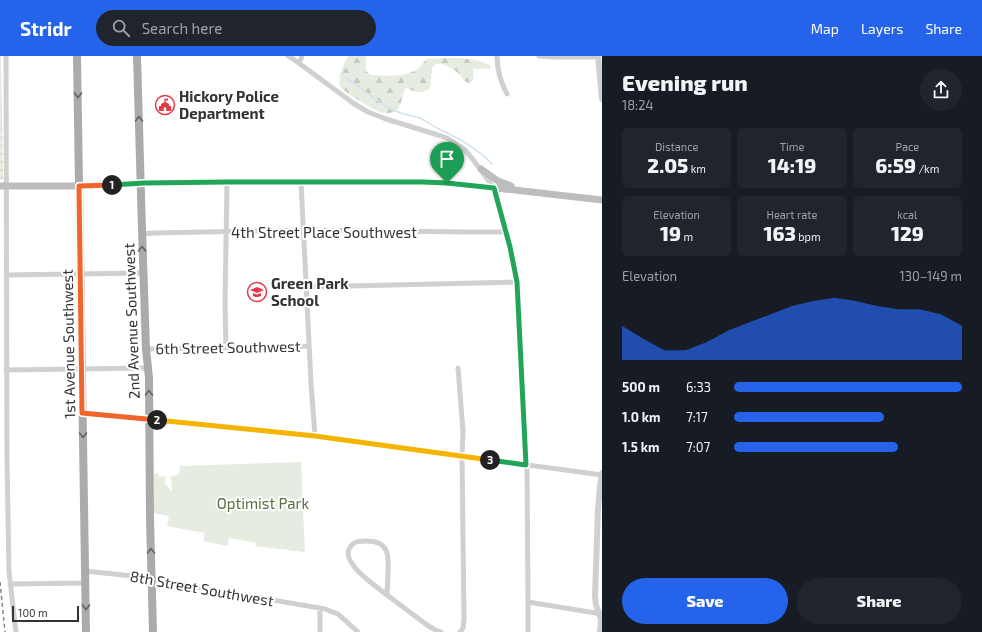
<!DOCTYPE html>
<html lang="en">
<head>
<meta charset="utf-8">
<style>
  :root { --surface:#171b24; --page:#20242c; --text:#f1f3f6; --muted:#9ea1a6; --accent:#2563eb }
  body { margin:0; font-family:"Exo 2",sans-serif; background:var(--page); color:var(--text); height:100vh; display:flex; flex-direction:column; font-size:15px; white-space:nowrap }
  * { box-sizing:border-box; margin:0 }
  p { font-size:13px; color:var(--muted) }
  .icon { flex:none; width:22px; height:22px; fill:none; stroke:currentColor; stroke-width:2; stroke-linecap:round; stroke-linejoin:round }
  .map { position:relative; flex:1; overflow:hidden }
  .details { display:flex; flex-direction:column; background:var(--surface); width:380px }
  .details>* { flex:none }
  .scale { position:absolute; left:12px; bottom:10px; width:67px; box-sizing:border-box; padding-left:4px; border:2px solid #333; border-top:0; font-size:11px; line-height:14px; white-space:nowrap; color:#333; -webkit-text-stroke:3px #fff; paint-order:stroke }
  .pin { position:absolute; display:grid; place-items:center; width:34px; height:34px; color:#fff; margin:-41px -17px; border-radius:50% 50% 50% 0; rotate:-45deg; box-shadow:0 0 4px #0007 }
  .pin .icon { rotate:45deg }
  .km { position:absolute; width:20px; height:20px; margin:-10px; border-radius:50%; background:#222; color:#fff; font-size:11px; line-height:20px; text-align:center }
  .round { display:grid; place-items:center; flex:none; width:42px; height:42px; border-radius:21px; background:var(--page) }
  .overview { display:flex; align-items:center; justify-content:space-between; height:68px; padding:0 20px }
  h1 { font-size:22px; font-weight:800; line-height:30px }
  .metrics { display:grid; grid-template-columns:repeat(3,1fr); gap:6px; height:68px; padding:4px 20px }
  .metrics div { display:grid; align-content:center; border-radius:6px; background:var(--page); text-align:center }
  .metrics b { font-size:20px; font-weight:800 }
  .metrics small { font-size:11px; font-weight:400 }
  .metrics p { font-size:11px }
  .chart { height:112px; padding:8px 20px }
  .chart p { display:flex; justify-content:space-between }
  .chart svg { width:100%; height:72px; margin-top:4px; fill:var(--accent); opacity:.7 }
  .primary-button { display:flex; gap:8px; margin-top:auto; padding:8px 20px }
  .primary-button a { flex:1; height:46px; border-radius:24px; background:var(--accent); color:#fff; font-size:16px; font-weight:800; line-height:46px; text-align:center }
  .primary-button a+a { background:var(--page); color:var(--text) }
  ul { padding:0 20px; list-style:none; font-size:13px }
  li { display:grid; grid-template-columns:64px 48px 1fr; align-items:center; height:30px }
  li i { height:10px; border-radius:5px; background:var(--accent) }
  header { display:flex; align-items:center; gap:24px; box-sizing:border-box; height:56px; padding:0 20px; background:var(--accent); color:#fff }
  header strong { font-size:19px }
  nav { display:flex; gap:22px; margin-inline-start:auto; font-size:14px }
  .search { width:280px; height:36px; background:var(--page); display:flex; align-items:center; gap:10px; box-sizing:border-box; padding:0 14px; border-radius:22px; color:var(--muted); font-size:15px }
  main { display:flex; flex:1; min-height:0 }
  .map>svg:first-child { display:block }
  .grass { fill:url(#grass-dots) }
  .forest { fill:url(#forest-firs) }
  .park { fill:#e6ecdf }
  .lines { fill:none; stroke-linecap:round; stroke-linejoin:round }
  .stream { stroke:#cfe2ee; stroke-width:1.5 }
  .minor { stroke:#d0d0d0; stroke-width:5 }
  .tertiary { stroke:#d0d0d0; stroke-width:6 }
  .secondary { stroke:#bdbdbd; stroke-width:7 }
  .primary { stroke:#ababab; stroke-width:8 }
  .rail { stroke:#888; stroke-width:1.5; stroke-dasharray:4 3; stroke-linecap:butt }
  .oneway { stroke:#636363 }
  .split-1-casing { stroke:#fff; stroke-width:8 }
  .split-2-casing { stroke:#fff; stroke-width:8 }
  .split-3-casing { stroke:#fff; stroke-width:8 }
  .split-4-casing { stroke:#fff; stroke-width:8 }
  .split-1 { stroke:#22a559; stroke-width:5 }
  .split-2 { stroke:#f0652b; stroke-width:5 }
  .split-3 { stroke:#f5b400; stroke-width:5 }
  .split-4 { stroke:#22a559; stroke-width:5 }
  .labels { text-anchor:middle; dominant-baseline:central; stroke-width:4; stroke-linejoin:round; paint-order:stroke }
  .poi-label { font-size:15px; font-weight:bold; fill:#333; stroke:#fff; text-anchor:start }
  .street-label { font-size:15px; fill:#333; stroke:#fff }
  .park-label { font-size:15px; fill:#56703f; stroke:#fff }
</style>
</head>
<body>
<header>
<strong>Stridr</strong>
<div class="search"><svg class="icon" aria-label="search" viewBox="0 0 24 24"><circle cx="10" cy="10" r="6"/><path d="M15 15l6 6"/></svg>Search here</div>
<nav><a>Map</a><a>Layers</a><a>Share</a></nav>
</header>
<main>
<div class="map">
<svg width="602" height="576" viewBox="0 0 602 576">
  <defs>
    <pattern id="grass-dots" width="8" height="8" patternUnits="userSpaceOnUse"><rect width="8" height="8" fill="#e6ecdf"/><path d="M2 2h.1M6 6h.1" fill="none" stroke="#c6cbc0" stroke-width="1.8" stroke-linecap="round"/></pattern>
    <pattern id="forest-firs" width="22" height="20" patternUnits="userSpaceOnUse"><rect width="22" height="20" fill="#e6ecdf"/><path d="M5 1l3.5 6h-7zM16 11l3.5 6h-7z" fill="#c6cbc0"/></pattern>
  </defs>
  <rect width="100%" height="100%" fill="#fff"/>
  <path class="grass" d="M 0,0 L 1,0 L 3,123 L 0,124 Z"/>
  <path class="forest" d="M 349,0 L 364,0 L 366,1 L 366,15 L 370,19 C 381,20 402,21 412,16 C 418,14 423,8 426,3 C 448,2 470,0 490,9 L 490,12 L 488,13 L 473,12 L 473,25 L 468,27 C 461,23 462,21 457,16 C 451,11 435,2 432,13 C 431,20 431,26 430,33 C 422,37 415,37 407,32 L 405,33 C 401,40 403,50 395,55 C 391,58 385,57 380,56 C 373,53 346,38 341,31 C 336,25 344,5 349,0 Z"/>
  <path class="park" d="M 301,406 L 305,496 L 255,490 L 256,487 L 229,482 L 228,490 L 203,485 L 205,477 L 167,470 L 169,460 L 154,457 L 154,418 L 158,417 L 159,421 L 165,420 L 165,428 L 172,435 L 171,420 L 179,419 L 180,410 Z"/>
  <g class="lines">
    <path class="stream" d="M 346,22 C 362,31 375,45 391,53 C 400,58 410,59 420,62 C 427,65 432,70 439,73 C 458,82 477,92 492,108"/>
    <path class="minor" d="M 6,0 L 7,404 L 9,516 L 16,576
      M 288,0 L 296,5 L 353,47 L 368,56 L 386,63 L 438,79 L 447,82 L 455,87 L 464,93 L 471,101 L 494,132 L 514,208 L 518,235 L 527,409 L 528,546 L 528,576
      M 497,0 C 497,14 500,25 507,38
      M 539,0 L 555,1 L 598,1
      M 299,7 L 302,0
      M 301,126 L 311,327 L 315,380
      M 142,178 L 154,177 L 303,174 L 469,176 L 505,176
      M 6,219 L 143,217
      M 306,231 L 517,226
      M 226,291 L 225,248 L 227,126
      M 146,293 L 309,290
      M 458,312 L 463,375 L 462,400 L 464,563 L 463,572 L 460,576
      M 6,314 L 148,312
      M 83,357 L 315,380 L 602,419
      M 85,515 L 151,522 L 157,524 L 325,553 L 338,558 L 358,576
      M 10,528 L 85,527
      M 387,539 C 387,532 388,525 388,517 C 389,500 389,485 367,485 C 359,485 353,485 349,493 C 342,509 380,533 391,542 C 403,551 415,560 427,569 L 437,575 L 441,576
      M 528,546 L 602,558
      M 320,552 L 320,576"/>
    <path class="tertiary" d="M 598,0 L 602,43
      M 600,576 L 601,563 L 596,549 L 595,540 L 598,453 L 600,430 L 602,417"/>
    <path class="secondary" d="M 481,113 L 498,125 L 511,130
      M 0,130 L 79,130 L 141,127 L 227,126 L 423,126 L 447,127 L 505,133 L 602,144"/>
    <path class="primary" d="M 77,0 L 86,576
      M 137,0 L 142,174 L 146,293 L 149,322 L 150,463 L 153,576"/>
    <path class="rail" d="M 0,526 L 5,576"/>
  </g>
  <defs><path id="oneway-chevron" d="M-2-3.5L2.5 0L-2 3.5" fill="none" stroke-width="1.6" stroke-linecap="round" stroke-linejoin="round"/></defs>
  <g class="oneway">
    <use href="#oneway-chevron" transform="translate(78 39) rotate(89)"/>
    <use href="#oneway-chevron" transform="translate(139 63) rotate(-91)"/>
    <use href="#oneway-chevron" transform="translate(142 193) rotate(-92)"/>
    <use href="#oneway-chevron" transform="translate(149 337) rotate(-91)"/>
    <use href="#oneway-chevron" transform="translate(83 379) rotate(89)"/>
    <use href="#oneway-chevron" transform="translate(151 495) rotate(-91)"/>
    <use href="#oneway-chevron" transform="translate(86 551) rotate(89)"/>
  </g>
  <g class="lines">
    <defs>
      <path id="split-1" d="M 112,129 L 144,127 L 227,126 L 423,126 L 447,127"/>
      <path id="split-2" d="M 112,129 L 79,130 L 82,357 L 157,364"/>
      <path id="split-3" d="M 157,364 L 315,380 L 490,404"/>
      <path id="split-4" d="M 447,127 L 494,132 L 510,191 L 517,226 L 526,409 L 490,404"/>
    </defs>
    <use href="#split-1" class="split-1-casing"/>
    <use href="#split-2" class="split-2-casing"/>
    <use href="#split-3" class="split-3-casing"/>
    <use href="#split-4" class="split-4-casing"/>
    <use href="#split-1" class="split-1"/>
    <use href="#split-2" class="split-2"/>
    <use href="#split-3" class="split-3"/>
    <use href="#split-4" class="split-4"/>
  </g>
  <defs>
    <symbol id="civic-ring" viewBox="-11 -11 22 22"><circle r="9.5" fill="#fff" stroke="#e63946" stroke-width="1.5"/><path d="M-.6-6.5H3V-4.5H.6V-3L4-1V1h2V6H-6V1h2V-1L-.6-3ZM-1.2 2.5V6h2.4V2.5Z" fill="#e63946"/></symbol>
    <symbol id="school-ring" viewBox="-11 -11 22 22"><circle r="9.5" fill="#fff" stroke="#e63946" stroke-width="1.5"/><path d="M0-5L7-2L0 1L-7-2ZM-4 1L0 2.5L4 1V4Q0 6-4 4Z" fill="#e63946"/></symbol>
  </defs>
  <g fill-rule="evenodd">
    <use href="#civic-ring" x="154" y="38" width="22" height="22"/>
    <use href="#school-ring" x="246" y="225" width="22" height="22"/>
  </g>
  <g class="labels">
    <g class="poi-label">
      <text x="179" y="40">Hickory Police<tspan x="179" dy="17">Department</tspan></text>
      <text x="271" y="227">Green Park<tspan x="271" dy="17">School</tspan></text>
    </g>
    <g class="street-label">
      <text x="324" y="176">4th Street Place Southwest</text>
      <text transform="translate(131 265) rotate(-92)">2nd Avenue Southwest</text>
      <text transform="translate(68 288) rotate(-91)">1st Avenue Southwest</text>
      <text transform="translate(228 291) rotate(-1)">6th Street Southwest</text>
      <text transform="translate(202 532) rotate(10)">8th Street Southwest</text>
    </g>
    <g class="park-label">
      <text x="263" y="447">Optimist Park</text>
    </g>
  </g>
</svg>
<div class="scale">100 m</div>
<div class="pin" style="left:447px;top:127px;background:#1e9e55"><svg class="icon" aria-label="arrive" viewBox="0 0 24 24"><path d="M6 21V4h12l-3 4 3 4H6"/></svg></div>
<b class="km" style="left:112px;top:129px">1</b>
<b class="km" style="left:157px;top:364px">2</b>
<b class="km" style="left:490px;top:404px">3</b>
</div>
<section class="details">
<div class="overview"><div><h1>Evening run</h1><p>18:24</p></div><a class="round"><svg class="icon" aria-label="share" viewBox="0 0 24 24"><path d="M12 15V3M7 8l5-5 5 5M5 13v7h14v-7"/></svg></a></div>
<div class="metrics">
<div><p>Distance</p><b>2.05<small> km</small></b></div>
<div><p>Time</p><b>14:19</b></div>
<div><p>Pace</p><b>6:59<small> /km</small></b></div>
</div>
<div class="metrics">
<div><p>Elevation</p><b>19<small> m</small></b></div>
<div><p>Heart rate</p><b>163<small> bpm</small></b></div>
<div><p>kcal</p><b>129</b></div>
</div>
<div class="chart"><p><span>Elevation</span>130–149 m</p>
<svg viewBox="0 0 160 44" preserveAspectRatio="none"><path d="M0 44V23L10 31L20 38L30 38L40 33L50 26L60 21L70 16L80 11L90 8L100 6L110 8L120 11L130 13L140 13L150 16L160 23V44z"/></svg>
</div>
<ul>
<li><b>500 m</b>6:33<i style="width:100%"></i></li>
<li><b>1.0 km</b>7:17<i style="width:66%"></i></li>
<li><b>1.5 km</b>7:07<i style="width:72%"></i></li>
</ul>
<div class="primary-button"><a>Save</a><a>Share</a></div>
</section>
</main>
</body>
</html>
